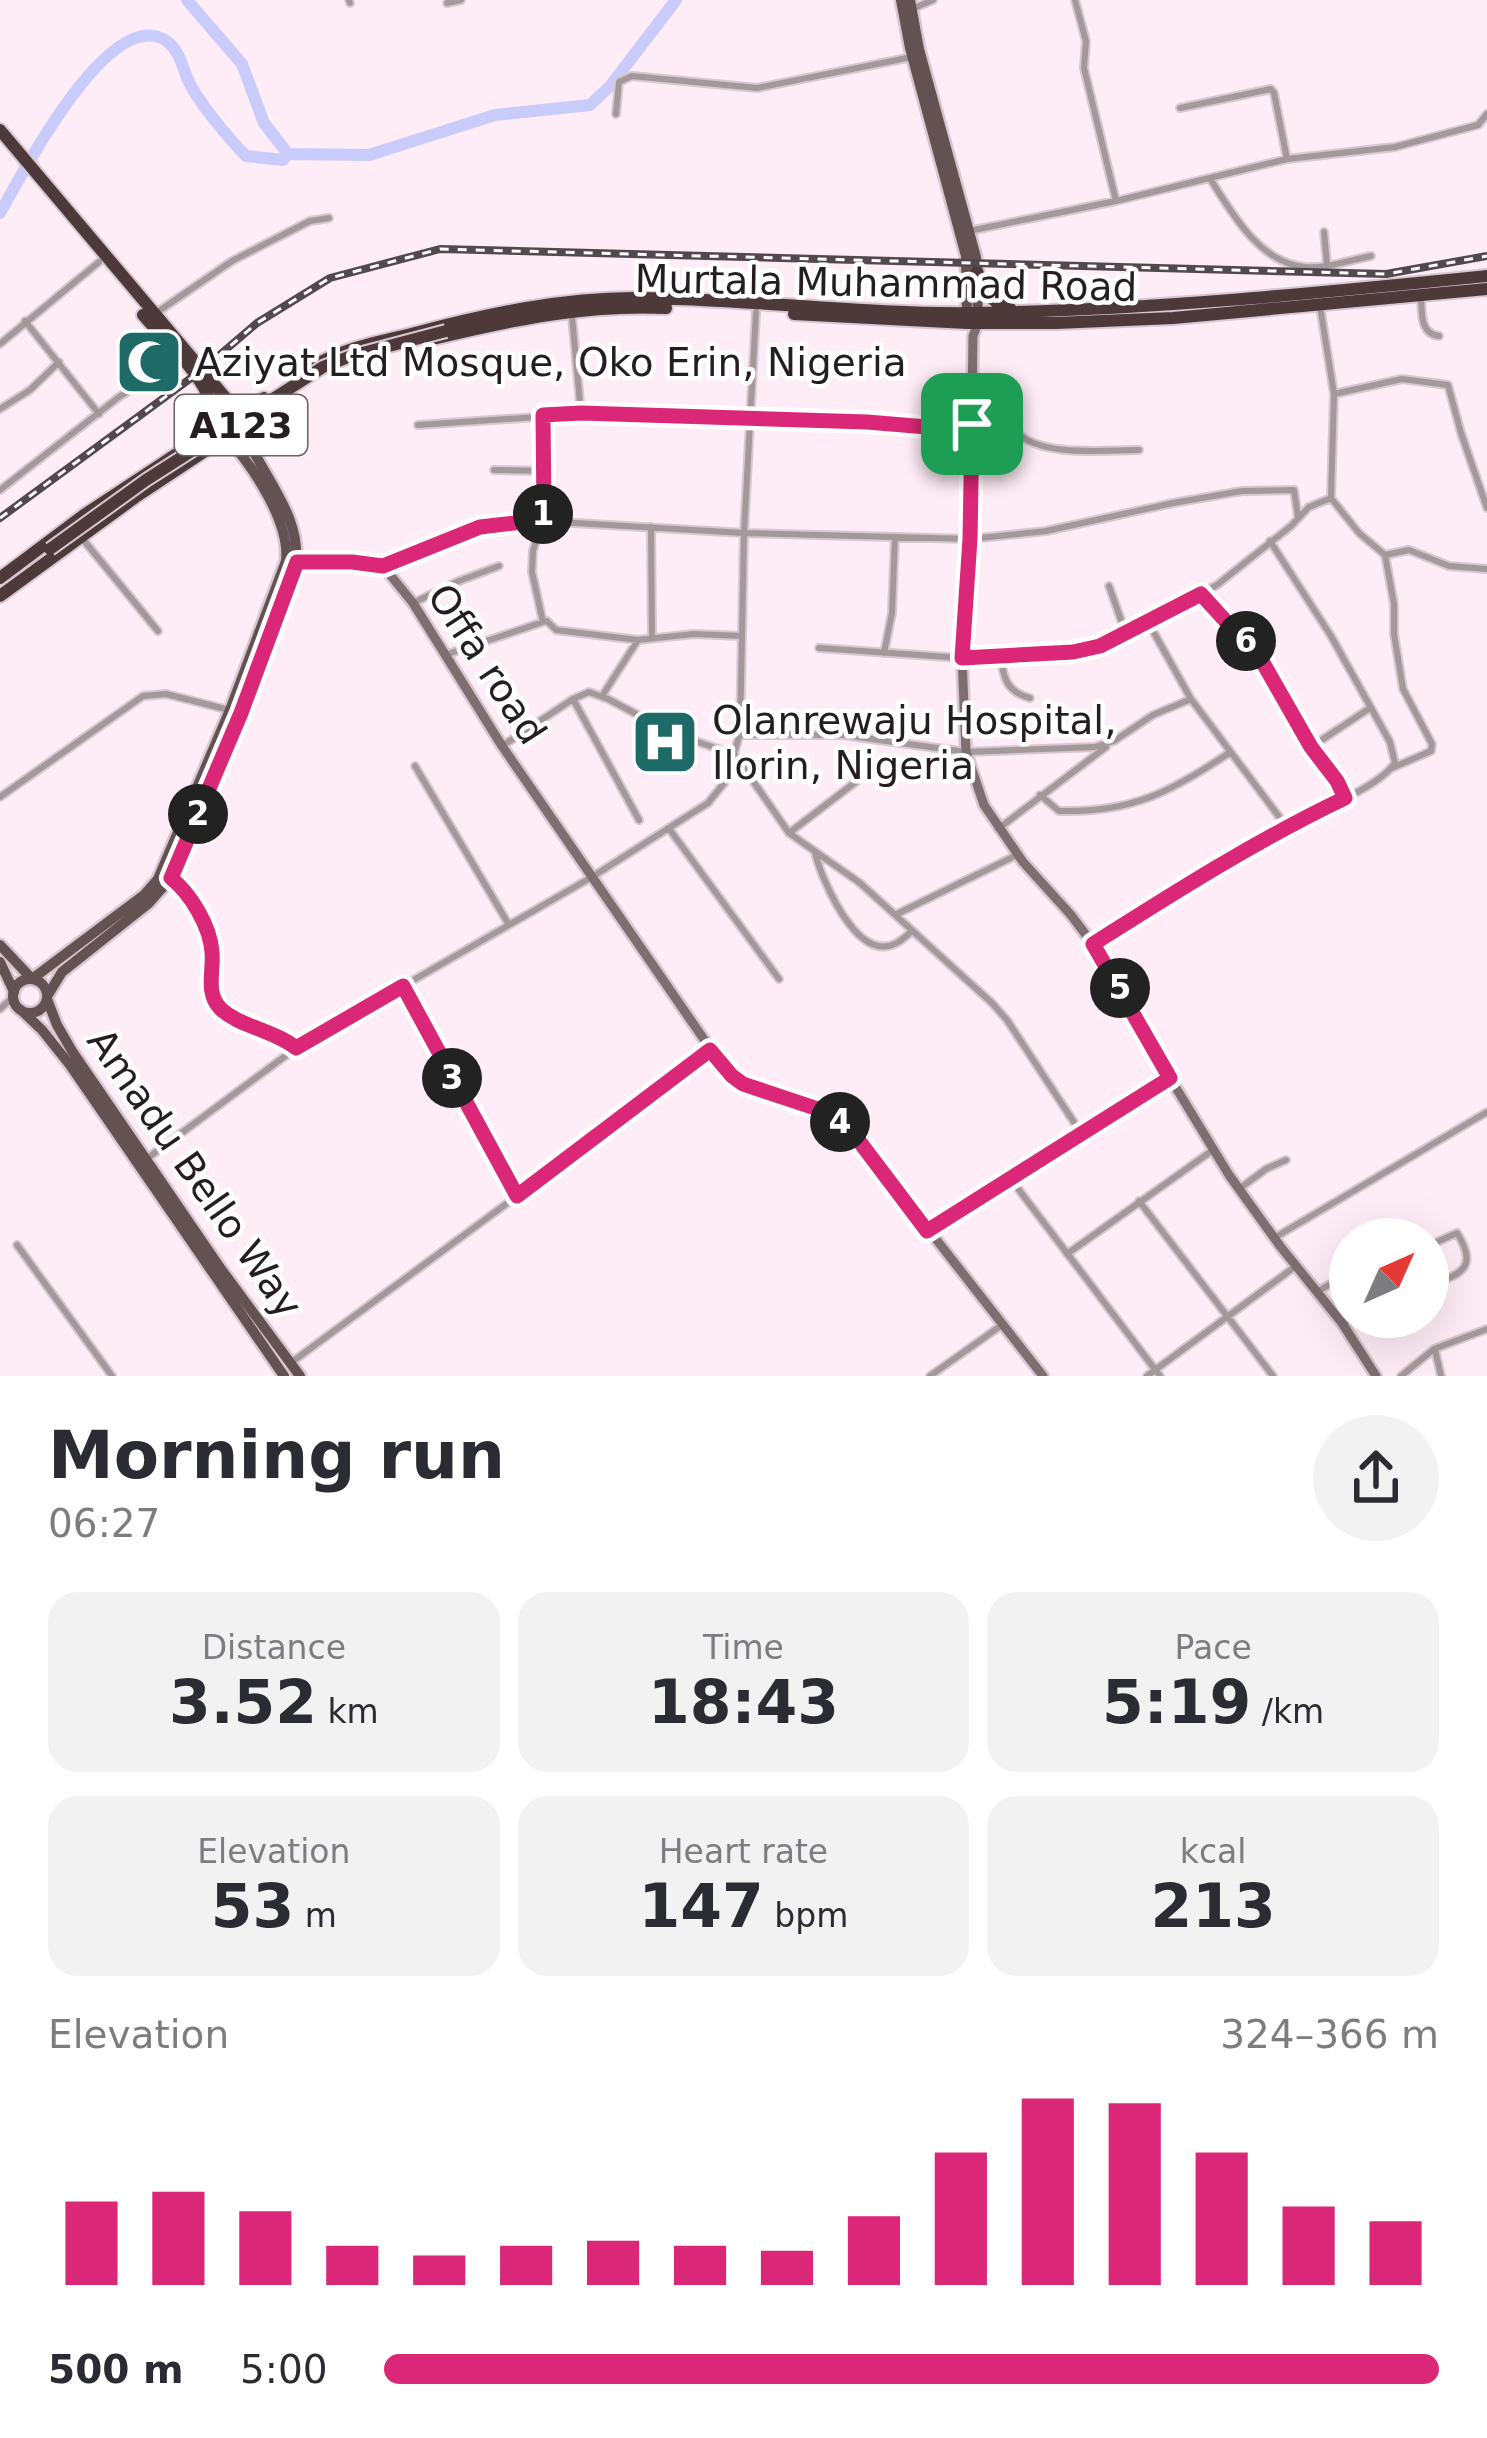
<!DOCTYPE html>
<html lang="en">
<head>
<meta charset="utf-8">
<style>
  :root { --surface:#fff; --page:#f2f2f3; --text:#2b2b33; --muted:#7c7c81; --accent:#db2777 }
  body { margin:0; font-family:"DejaVu Sans",sans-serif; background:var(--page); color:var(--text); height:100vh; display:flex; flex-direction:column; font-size:45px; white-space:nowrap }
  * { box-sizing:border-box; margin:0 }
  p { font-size:39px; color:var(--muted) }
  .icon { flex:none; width:66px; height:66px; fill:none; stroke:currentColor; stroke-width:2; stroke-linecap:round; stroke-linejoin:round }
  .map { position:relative; height:1376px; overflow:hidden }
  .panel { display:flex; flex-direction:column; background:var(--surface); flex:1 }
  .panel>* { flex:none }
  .needle { width:78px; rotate:45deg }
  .buttons { position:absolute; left:1329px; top:1218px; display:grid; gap:24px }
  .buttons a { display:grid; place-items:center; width:120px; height:120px; border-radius:50%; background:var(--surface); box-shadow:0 12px 48px #0002; font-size:60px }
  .pin { position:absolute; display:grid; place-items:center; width:102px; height:102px; color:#fff; margin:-51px; border-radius:24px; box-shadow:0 6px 18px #0006 }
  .km { position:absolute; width:60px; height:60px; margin:-30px; border-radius:50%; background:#222; color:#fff; font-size:33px; line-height:60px; text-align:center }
  .round { display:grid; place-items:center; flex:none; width:126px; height:126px; border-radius:63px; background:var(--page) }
  .headline { display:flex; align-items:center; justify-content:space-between; height:204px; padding:0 48px }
  h1 { font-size:66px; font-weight:700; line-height:90px }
  .stats { display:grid; grid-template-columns:repeat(3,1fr); gap:18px; height:204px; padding:12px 48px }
  .stats div { display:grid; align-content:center; border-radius:30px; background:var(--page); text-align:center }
  .stats b { font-size:60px; font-weight:700 }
  .stats small { font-size:33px; font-weight:400 }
  .stats p { font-size:33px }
  .chart { height:336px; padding:24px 48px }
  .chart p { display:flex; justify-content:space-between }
  .chart svg { width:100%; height:216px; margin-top:12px; stroke:var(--accent); stroke-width:6 }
  ul { padding:0 48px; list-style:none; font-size:39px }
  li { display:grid; grid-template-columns:192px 144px 1fr; align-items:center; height:90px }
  li i { height:30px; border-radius:15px; background:var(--accent) }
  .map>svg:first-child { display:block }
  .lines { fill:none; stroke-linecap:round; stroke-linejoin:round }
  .river { stroke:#c9ccfb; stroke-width:12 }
  .street-casing { stroke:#d7c7d0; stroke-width:10 }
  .secondary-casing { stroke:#d7c7d0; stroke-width:14 }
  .primary-casing { stroke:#d7c7d0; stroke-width:15 }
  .highway-casing { stroke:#d7c7d0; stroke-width:16 }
  .street { stroke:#a4999a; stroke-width:6 }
  .secondary { stroke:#7f6e70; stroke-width:9 }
  .primary { stroke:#645152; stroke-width:10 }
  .highway { stroke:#4d383a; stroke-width:12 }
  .rail-casing { stroke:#52484e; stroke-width:8 }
  .rail { stroke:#fff; stroke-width:3; stroke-dasharray:9; stroke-linecap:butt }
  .highway-bridge-casing { stroke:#d7c7d0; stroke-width:16; stroke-linecap:butt }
  .highway-bridge { stroke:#4d383a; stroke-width:12 }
  .route-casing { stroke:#fff; stroke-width:24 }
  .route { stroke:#db2777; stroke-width:15 }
  .labels { text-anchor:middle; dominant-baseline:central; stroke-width:9; stroke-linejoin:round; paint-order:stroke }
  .shield { fill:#fff; stroke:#666164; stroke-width:3 }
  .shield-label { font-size:36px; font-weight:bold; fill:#251d22 }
  .street-label { font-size:39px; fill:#251d22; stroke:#fff }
  .poi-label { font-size:39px; fill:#251d22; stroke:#fff; text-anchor:start }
</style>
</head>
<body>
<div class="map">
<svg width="1487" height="1376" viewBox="0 0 1487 1376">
  <rect width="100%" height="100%" fill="#feecf6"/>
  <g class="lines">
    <path class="river" d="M 187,0 L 242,64 L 264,123 L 288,154
      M 0,213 C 21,176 111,0 168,42 C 181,53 182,68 189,82 C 199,103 230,140 246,156 L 283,160 L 288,154 L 369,155 L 495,115 L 590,105 L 611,85 L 676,0"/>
    <defs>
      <path id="street" d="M 349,0 L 350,3
        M 1075,0 L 1086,41 L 1084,68 L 1116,201
        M 447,3 L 461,0
        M 912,9 L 933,0
        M 1180,108 L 1271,89 L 1274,93 L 1287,159
        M 616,114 L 619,82 L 632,76 L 757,88 L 912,57
        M 1211,180 C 1233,215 1260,263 1305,267 C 1326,269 1350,260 1371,256
        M 969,231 L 1116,201 L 1287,159 L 1395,147 L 1478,125 L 1487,114
        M 1324,232 L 1327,265
        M 1421,298 C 1422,313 1420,334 1439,336
        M 1320,306 L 1334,394 L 1331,498 L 1359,533 L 1385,555 L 1394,604 L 1394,634 L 1403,689 L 1432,744 L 1431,751 L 1392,768
        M 756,312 L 744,533 L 740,735 L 843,735 L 966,752 L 1095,747 L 1114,741 L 1153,715 L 1191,699
        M 156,313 L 232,261 L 310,221 L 329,218
        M 572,316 L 581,414
        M 25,321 L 99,414
        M 0,344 L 99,262
        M 1334,394 L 1402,379 L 1448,385 L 1461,433 L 1487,508
        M 0,409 L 30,390 L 59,362
        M 543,415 L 544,513 L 533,551 L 532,572 L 543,622 L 547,621 L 556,630 L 638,640 L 694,634 L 742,636
        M 418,425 L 581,414 L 867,423 L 963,430 C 979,419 997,426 1015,430 C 1037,458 1107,450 1139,450
        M 494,470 L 544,471
        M 0,490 L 119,397 L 180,358
        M 651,527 L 652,637
        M 81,537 L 158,631
        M 1385,555 L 1409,550 L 1449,566 L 1487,569
        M 383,566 L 480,527 L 541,521 L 744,533 L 970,539 L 1046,531 L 1173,503 L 1242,491 L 1294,490 L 1298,517
        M 1109,586 L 1126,634
        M 1201,594 L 1262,661 L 1311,747 L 1338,781 L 1345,798
        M 413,603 L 459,581 L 499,566
        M 1148,622 L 1191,699 L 1286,826
        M 819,648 L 962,658 L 1073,652 L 1100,646 L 1217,585 L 1291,526 L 1309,507 L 1331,498
        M 884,653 L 892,613 L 895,537
        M 445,655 L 543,622
        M 1001,657 C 1003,678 1007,692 1030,698
        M 602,696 L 638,640
        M 573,699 L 639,820
        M 502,746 L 573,699 L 589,692 L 608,699 L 670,732 L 735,755 L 789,833 L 860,883 L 992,1003 L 1007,1020 L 1081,1133
        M 1311,747 L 1370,708
        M 415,766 L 509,925
        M 1040,795 L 1059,811 C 1131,813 1171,792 1229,753
        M 0,797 L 143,696 L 166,694 L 241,713
        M 998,829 L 1106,747
        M 670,830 L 779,979
        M 789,833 L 857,781
        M 815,852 C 821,879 849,940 878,946 C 893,949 902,940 912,931
        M 171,879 C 191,895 210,927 213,953 C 215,971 205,992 220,1008 C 236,1025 274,1031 296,1048
        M 895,915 L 1017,855
        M 1093,944 C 1156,904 1218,864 1284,828 C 1314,811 1376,790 1395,763 L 1390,742 L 1331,636 L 1270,541
        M 403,986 L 517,1196
        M 0,1009 L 13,997
        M 145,1160 L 296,1048 L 592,877 L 708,803 L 725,782 L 739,737
        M 1010,1178 L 1160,1376
        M 1239,1189 L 1266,1169 L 1286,1160
        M 1139,1201 L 1273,1376
        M 929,1230 L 1170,1078
        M 1274,1238 L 1487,1112
        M 17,1245 L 112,1376
        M 1428,1246 L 1457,1233 C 1480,1269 1459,1274 1428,1287
        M 1067,1254 L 1213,1150
        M 1317,1292 L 1350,1272
        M 1342,1323 L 1357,1317
        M 1435,1350 L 1441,1376
        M 292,1362 L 563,1162 L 709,1050
        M 930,1376 L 1002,1325
        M 1147,1376 L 1296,1266
        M 1401,1376 L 1434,1349 L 1487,1329"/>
      <path id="secondary" d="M 978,323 L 973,336 L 970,539 L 962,658 L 966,752 L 984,805 L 1023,862 L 1071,915 L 1101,955 L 1170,1078 L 1229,1175 L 1280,1246 L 1342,1323 L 1376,1376
        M 292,562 L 353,562 L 383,566 L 413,603 L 502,746 L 723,1067 C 759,1105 812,1095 853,1133 L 1043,1376"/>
      <path id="primary" d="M 901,0 L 910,48 L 966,256 L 967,318
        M 910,0 L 919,49 L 976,257 L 978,320
        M 0,945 L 32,979 L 144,895 L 158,879 L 230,710 L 286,561 C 290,523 256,472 232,443
        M 0,962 L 14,992
        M13 996a17 17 0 1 1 34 0a17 17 0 1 1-34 0Z
        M 48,995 L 62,972 L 149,903 L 171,878 L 241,713 L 294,574 C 306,524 269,484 248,441 L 247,431
        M 47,999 L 57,1025 L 72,1051 L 221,1269 L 300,1376
        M 21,1010 L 42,1030 L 70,1065 L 284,1376"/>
      <path id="highway" d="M 0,130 L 235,409
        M 977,271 C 983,289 989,303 1010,308
        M 794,314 L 967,323 L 1056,323 L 1173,318 L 1487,289
        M 143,315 C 168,345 211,379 215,420
        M 437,338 C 511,320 589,304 666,308
        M 312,367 C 342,348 380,342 415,333 C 487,314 565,297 640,298 C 752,299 865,315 977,313 C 1148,310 1317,293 1487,276
        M214 426a17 17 0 1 1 34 0a17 17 0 1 1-34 0Z
        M 239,411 L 264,398
        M 0,578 L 84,515 L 207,434 L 215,424
        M 0,596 L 137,496 L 211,447 L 228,442"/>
    </defs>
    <use href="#street" class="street-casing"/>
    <use href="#secondary" class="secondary-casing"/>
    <use href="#primary" class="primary-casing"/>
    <use href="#highway" class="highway-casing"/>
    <use href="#street" class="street"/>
    <use href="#secondary" class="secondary"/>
    <use href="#primary" class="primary"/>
    <use href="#highway" class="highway"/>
    <defs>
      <path id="rail" d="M 0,518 L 202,370 L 257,323 L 330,278 L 440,249 L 1386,274 L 1487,256"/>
    </defs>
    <use href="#rail" class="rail-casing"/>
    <use href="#rail" class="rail"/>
    <defs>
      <path id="highway-bridge" d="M 50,549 L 146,480 L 323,367 L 351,356 L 446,331"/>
    </defs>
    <use href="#highway-bridge" class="highway-bridge-casing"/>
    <use href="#highway-bridge" class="highway-bridge"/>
  </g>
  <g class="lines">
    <defs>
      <path id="route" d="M 581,413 L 867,422 L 963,430 L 972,424 L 970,539 L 962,658 L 1073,652 L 1100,646 L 1201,594 L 1262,661 L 1311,747 L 1337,781 L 1345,798 C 1257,840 1175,892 1093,944 L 1170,1078 L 927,1231 L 853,1133 L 837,1119 L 821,1110 L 743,1084 L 732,1076 L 710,1050 L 517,1196 L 403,986 L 296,1048 C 274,1030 237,1026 220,1008 C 205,992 214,971 212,952 C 210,926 191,894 171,878 L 241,713 L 297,562 L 352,562 L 383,566 L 480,527 L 541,520 L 544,512 L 543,415 Z"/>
    </defs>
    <use href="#route" class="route-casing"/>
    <use href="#route" class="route"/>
  </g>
  <defs>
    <symbol id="mosque-square" viewBox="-11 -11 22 22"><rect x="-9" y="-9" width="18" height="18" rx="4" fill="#1d6a67" stroke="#fff"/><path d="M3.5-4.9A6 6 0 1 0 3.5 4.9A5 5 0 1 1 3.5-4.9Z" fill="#fff"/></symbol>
    <symbol id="hospital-square" viewBox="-11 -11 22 22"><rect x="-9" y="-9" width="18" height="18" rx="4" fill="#1d6a67" stroke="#fff"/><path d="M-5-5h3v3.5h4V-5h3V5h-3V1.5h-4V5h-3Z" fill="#fff"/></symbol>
  </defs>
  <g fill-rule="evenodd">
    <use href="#mosque-square" x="111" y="324" width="76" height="76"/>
    <use href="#hospital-square" x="627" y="704" width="76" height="76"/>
  </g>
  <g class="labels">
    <rect class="shield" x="175" y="395" width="132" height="60" rx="9"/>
    <g class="shield-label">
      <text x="241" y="425">A123</text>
    </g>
    <g class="street-label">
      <text transform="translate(886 283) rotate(1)">Murtala Muhammad Road</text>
      <text transform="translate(487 664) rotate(57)">Offa road</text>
      <text transform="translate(195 1173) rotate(55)">Amadu Bello Way</text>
    </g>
    <g class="poi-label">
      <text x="195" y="362">Aziyat Ltd Mosque, Oko Erin, Nigeria</text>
      <text x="712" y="720">Olanrewaju Hospital,<tspan x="712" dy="45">Ilorin, Nigeria</tspan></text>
    </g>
  </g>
</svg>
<div class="buttons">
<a><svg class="needle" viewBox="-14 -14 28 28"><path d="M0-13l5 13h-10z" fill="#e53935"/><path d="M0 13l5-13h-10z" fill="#7c7c81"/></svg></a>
</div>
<div class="pin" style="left:972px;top:424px;background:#1e9e55"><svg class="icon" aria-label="arrive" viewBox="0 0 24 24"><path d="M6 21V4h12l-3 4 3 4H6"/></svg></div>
<b class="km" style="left:543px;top:514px">1</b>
<b class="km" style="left:198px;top:814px">2</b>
<b class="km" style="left:452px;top:1078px">3</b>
<b class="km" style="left:840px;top:1122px">4</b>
<b class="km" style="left:1120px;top:988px">5</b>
<b class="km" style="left:1246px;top:641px">6</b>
</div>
<section class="panel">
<div class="headline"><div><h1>Morning run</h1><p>06:27</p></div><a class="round"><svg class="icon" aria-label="share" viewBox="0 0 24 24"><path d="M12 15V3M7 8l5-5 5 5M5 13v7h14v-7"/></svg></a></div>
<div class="stats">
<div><p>Distance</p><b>3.52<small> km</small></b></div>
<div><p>Time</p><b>18:43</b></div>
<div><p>Pace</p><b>5:19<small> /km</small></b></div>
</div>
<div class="stats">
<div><p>Elevation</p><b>53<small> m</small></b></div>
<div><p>Heart rate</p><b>147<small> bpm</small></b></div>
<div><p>kcal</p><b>213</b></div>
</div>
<div class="chart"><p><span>Elevation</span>324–366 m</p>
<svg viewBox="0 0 160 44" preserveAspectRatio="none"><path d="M5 44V27M15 44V25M25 44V29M35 44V36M45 44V38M55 44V36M65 44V35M75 44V36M85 44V37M95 44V30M105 44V17M115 44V6M125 44V7M135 44V17M145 44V28M155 44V31"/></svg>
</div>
<ul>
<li><b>500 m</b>5:00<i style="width:100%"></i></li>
</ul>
</section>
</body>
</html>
